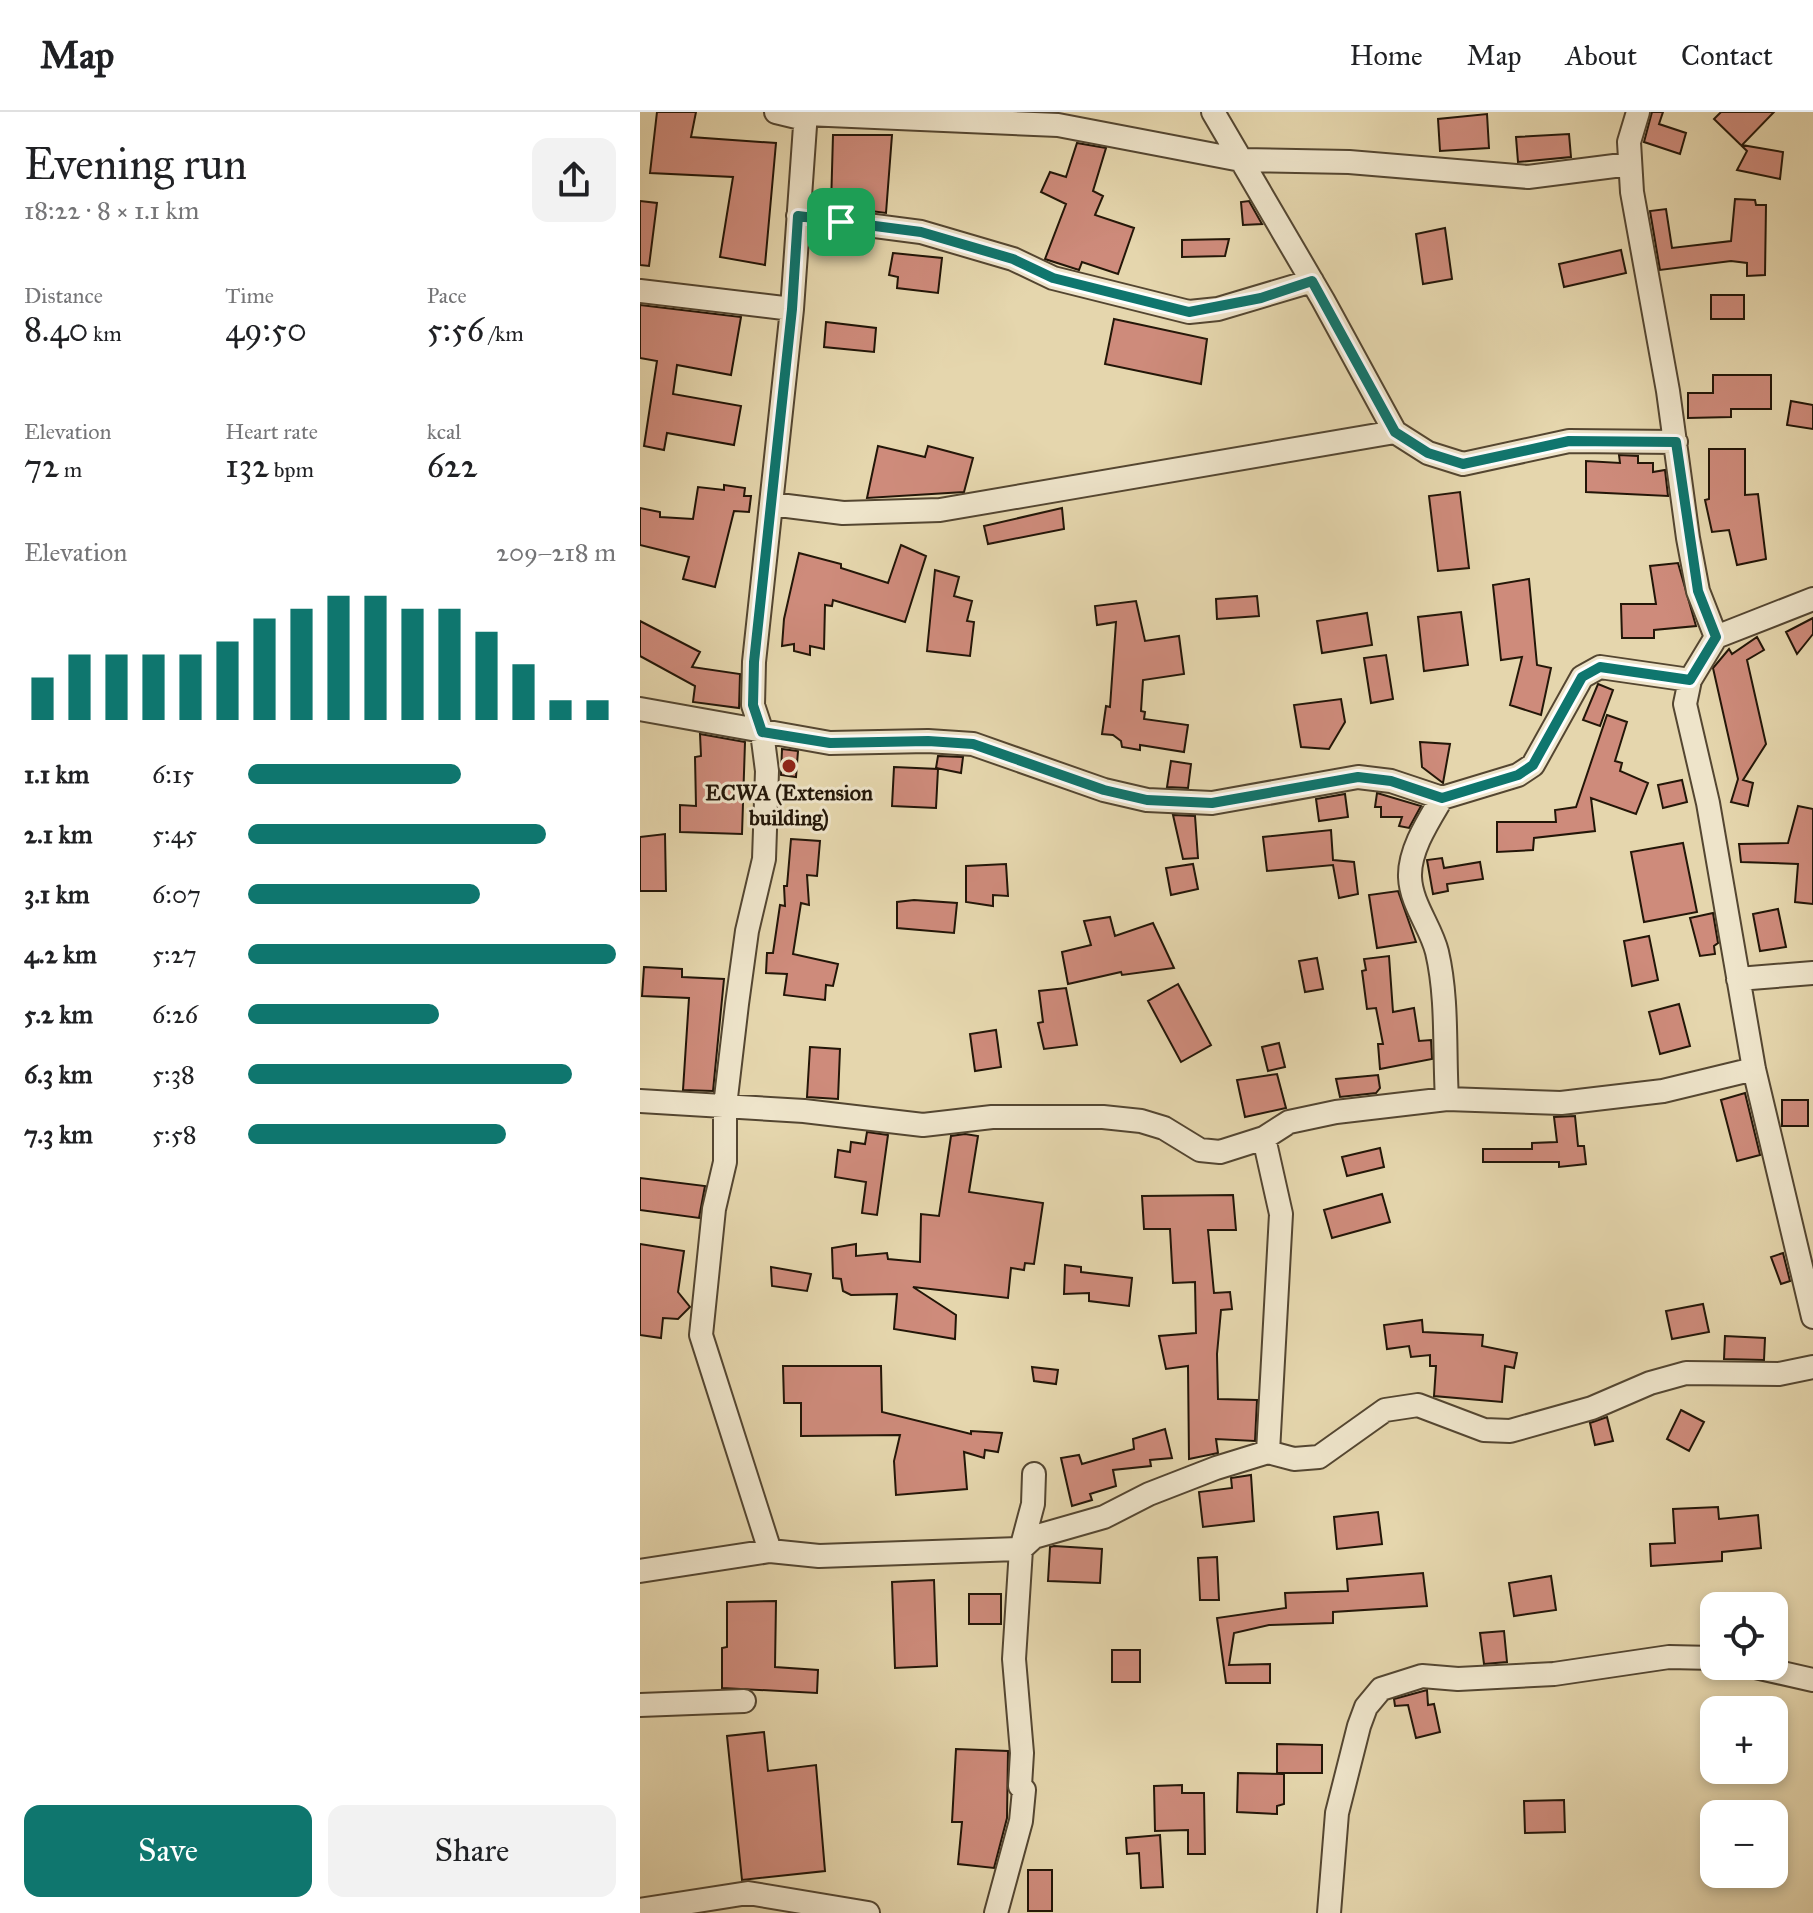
<!DOCTYPE html>
<html lang="en">
<head>
<meta charset="utf-8">
<style>
  :root { --surface:#fff; --page:#f2f2f2; --text:#202124; --muted:#757577; --line:#e0e0e0; --accent:#0f766e }
  body { margin:0; font-family:"IM FELL Great Primer",serif; background:var(--page); color:var(--text); height:100vh; display:flex; flex-direction:column; font-size:30px; white-space:nowrap }
  * { box-sizing:border-box; margin:0 }
  p { font-size:26px; color:var(--muted) }
  .icon { flex:none; width:44px; height:44px; fill:none; stroke:currentColor; stroke-width:2; stroke-linecap:round; stroke-linejoin:round }
  .map { position:relative; flex:1; overflow:hidden }
  .side { display:flex; flex-direction:column; background:var(--surface); width:640px }
  .side>* { flex:none }
  .fabs { position:absolute; left:1060px; top:1480px; display:grid; gap:16px }
  .fabs a { display:grid; place-items:center; width:88px; height:88px; border-radius:16px; background:var(--surface); box-shadow:0 4px 12px #0003; font-size:40px }
  .pin { position:absolute; display:grid; place-items:center; width:68px; height:68px; color:#fff; margin:-34px; border-radius:16px; box-shadow:0 4px 12px #0006 }
  .round { display:grid; place-items:center; flex:none; width:84px; height:84px; border-radius:16px; background:var(--page) }
  .headline { display:flex; align-items:center; justify-content:space-between; height:136px; padding:0 24px }
  h1 { font-size:44px; font-weight:600; line-height:60px }
  .stats { display:grid; grid-template-columns:repeat(3,1fr); gap:12px; height:136px; padding:8px 24px }
  .stats div { display:grid; align-content:center }
  .stats b { font-size:34px; font-weight:600 }
  .stats small { font-size:22px; font-weight:400 }
  .stats p { font-size:22px }
  .chart { height:224px; padding:16px 24px }
  .chart p { display:flex; justify-content:space-between }
  .chart svg { width:100%; height:144px; margin-top:8px; stroke:var(--accent); stroke-width:6 }
  .button { display:flex; gap:16px; margin-top:auto; padding:16px 24px }
  .button a { flex:1; height:92px; border-radius:16px; background:var(--accent); color:#fff; font-size:32px; font-weight:600; line-height:92px; text-align:center }
  .button a+a { background:var(--page); color:var(--text) }
  ul { padding:0 24px; list-style:none; font-size:26px }
  li { display:grid; grid-template-columns:128px 96px 1fr; align-items:center; height:60px }
  li i { height:20px; border-radius:10px; background:var(--accent) }
  header { display:flex; align-items:center; gap:48px; box-sizing:border-box; height:112px; padding:0 40px; background:var(--surface); border-bottom:2px solid var(--line) }
  header strong { font-size:38px }
  nav { display:flex; gap:44px; margin-inline-start:auto; font-size:28px }
  main { display:flex; flex:1; min-height:0 }
  .map>svg:first-child { display:block }
  .building { fill:#ce8b7b; stroke:#231608; stroke-width:2 }
  .lines { fill:none; stroke-linecap:round; stroke-linejoin:round }
  .minor-casing { stroke:#544631; stroke-width:26 }
  .minor { stroke:#eee4ca; stroke-width:22 }
  .route-casing { stroke:#fff; stroke-width:16 }
  .route { stroke:#0f766e; stroke-width:10 }
  .poi-dot { fill:#8f2418; stroke:#eee4ca; stroke-width:3 }
  .labels { text-anchor:middle; dominant-baseline:central; stroke-width:6; stroke-linejoin:round; paint-order:stroke }
  .poi-label { font-size:22px; font-weight:bold; fill:#231608; stroke:#eee4ca }
</style>
</head>
<body>
<header>
<strong>Map</strong>
<nav><a>Home</a><a>Map</a><a>About</a><a>Contact</a></nav>
</header>
<main>
<section class="side">
<div class="headline"><div><h1>Evening run</h1><p>18:22 · 8 × 1.1 km</p></div><a class="round"><svg class="icon" aria-label="share" viewBox="0 0 24 24"><path d="M12 15V3M7 8l5-5 5 5M5 13v7h14v-7"/></svg></a></div>
<div class="stats">
<div><p>Distance</p><b>8.40<small> km</small></b></div>
<div><p>Time</p><b>49:50</b></div>
<div><p>Pace</p><b>5:56<small> /km</small></b></div>
</div>
<div class="stats">
<div><p>Elevation</p><b>72<small> m</small></b></div>
<div><p>Heart rate</p><b>132<small> bpm</small></b></div>
<div><p>kcal</p><b>622</b></div>
</div>
<div class="chart"><p><span>Elevation</span>209–218 m</p>
<svg viewBox="0 0 160 44" preserveAspectRatio="none"><path d="M5 44V31M15 44V24M25 44V24M35 44V24M45 44V24M55 44V20M65 44V13M75 44V10M85 44V6M95 44V6M105 44V10M115 44V10M125 44V17M135 44V27M145 44V38M155 44V38"/></svg>
</div>
<ul>
<li><b>1.1 km</b>6:15<i style="width:58%"></i></li>
<li><b>2.1 km</b>5:45<i style="width:81%"></i></li>
<li><b>3.1 km</b>6:07<i style="width:63%"></i></li>
<li><b>4.2 km</b>5:27<i style="width:100%"></i></li>
<li><b>5.2 km</b>6:26<i style="width:52%"></i></li>
<li><b>6.3 km</b>5:38<i style="width:88%"></i></li>
<li><b>7.3 km</b>5:58<i style="width:70%"></i></li>
</ul>
<div class="button"><a>Save</a><a>Share</a></div>
</section>
<div class="map">
<svg width="1173" height="1801" viewBox="0 0 1173 1801">
  <rect width="100%" height="100%" fill="#e5d6ad"/>
  <filter id="stains"><feTurbulence type="fractalNoise" baseFrequency=".0025" numOctaves="4"/><feColorMatrix values="0 0 0 0 .2 0 0 0 0 .09 0 0 0 0 .02 0 0 0 .5 -.17"/></filter>
  <radialGradient id="worn" r=".72"><stop offset=".6" stop-color="#630" stop-opacity="0"/><stop offset="1" stop-color="#630" stop-opacity=".3"/></radialGradient>
  <path class="building" d="M 17,0 L 56,0 L 51,25 L 136,31 L 125,153 L 80,145 L 93,65 L 10,61 Z
    M 1012,0 L 1023,0 L 1019,12 L 1046,21 L 1040,42 L 1004,30 Z
    M 1081,0 L 1134,0 L 1102,33 L 1143,40 L 1140,67 L 1097,58 L 1107,39 L 1074,7 Z
    M 847,2 L 849,36 L 800,39 L 798,7 Z
    M 929,22 L 931,45 L 878,50 L 876,25 Z
    M 193,23 L 252,23 L 246,101 L 191,94 Z
    M 437,31 L 466,36 L 453,79 L 463,84 L 455,103 L 494,116 L 478,162 L 442,150 L 439,158 L 405,147 L 426,92 L 401,80 L 410,60 L 426,65 Z
    M 1095,87 L 1115,88 L 1116,93 L 1126,93 L 1125,163 L 1107,164 L 1107,151 L 1091,149 L 1020,158 L 1010,99 L 1026,97 L 1032,136 L 1091,129 Z
    M 0,89 L 17,91 L 9,154 L 0,153 Z
    M 609,89 L 622,112 L 603,113 L 601,90 Z
    M 805,116 L 812,167 L 783,172 L 776,122 Z
    M 589,127 L 585,144 L 542,145 L 542,128 Z
    M 981,138 L 986,161 L 924,175 L 919,152 Z
    M 253,141 L 302,146 L 298,181 L 257,176 L 258,165 L 249,163 Z
    M 1071,183 L 1104,183 L 1104,207 L 1071,207 Z
    M 0,193 L 101,205 L 91,263 L 37,253 L 33,282 L 101,294 L 94,333 L 27,321 L 24,338 L 4,334 L 17,249 L 0,246 Z
    M 474,207 L 567,227 L 561,272 L 465,252 Z
    M 186,210 L 236,216 L 234,240 L 184,235 Z
    M 1073,263 L 1131,263 L 1131,297 L 1091,297 L 1091,305 L 1048,306 L 1048,281 L 1073,281 Z
    M 1151,289 L 1173,293 L 1173,317 L 1147,313 Z
    M 238,334 L 285,345 L 288,334 L 333,346 L 324,380 L 227,386 Z
    M 1069,337 L 1105,337 L 1105,383 L 1118,382 L 1126,447 L 1097,453 L 1089,418 L 1072,420 L 1065,388 L 1069,387 Z
    M 979,343 L 998,344 L 998,351 L 1013,351 L 1013,360 L 1025,358 L 1028,384 L 946,380 L 946,349 L 980,351 Z
    M 84,373 L 105,376 L 104,384 L 111,384 L 109,400 L 94,399 L 75,475 L 43,467 L 49,445 L 0,433 L 0,396 L 20,400 L 20,405 L 53,407 L 58,375 L 84,378 Z
    M 820,380 L 829,456 L 798,459 L 789,384 Z
    M 422,396 L 424,417 L 348,432 L 344,414 Z
    M 261,433 L 286,444 L 265,510 L 193,488 L 192,494 L 185,493 L 184,537 L 170,534 L 170,543 L 154,539 L 154,532 L 142,534 L 144,507 L 159,441 L 201,452 L 201,456 L 248,471 Z
    M 1038,451 L 1056,514 L 1014,518 L 1014,526 L 982,526 L 981,492 L 1016,492 L 1010,454 Z
    M 295,458 L 319,465 L 314,484 L 332,489 L 327,509 L 334,510 L 330,544 L 287,539 Z
    M 889,467 L 897,553 L 911,556 L 901,603 L 870,593 L 882,545 L 861,548 L 853,473 Z
    M 617,484 L 619,504 L 577,507 L 576,487 Z
    M 496,489 L 505,529 L 539,524 L 544,562 L 503,568 L 501,599 L 505,600 L 504,607 L 548,613 L 544,640 L 500,633 L 500,638 L 482,635 L 481,629 L 473,623 L 462,622 L 466,594 L 470,595 L 476,510 L 457,513 L 455,494 Z
    M 821,500 L 828,553 L 784,559 L 778,505 Z
    M 727,501 L 732,533 L 682,541 L 677,509 Z
    M 1173,506 L 1173,522 L 1157,542 L 1146,520 Z
    M 0,509 L 60,540 L 52,555 L 100,562 L 99,596 L 53,590 L 55,574 L 0,544 Z
    M 1117,525 L 1124,538 L 1107,548 L 1126,632 L 1103,668 L 1113,671 L 1108,694 L 1091,690 L 1098,667 L 1073,556 L 1089,537 L 1092,542 Z
    M 746,543 L 753,587 L 731,591 L 724,546 Z
    M 958,572 L 973,578 L 960,614 L 943,608 Z
    M 701,587 L 705,610 L 689,637 L 661,635 L 654,593 Z
    M 967,603 L 987,610 L 975,649 L 982,651 L 980,659 L 1008,671 L 996,702 L 951,686 L 955,719 L 894,726 L 893,738 L 857,740 L 857,710 L 916,710 L 915,698 L 936,695 Z
    M 60,622 L 105,630 L 102,722 L 40,720 L 40,693 L 56,694 L 55,645 L 61,644 Z
    M 780,630 L 810,632 L 803,671 L 782,655 Z
    M 142,637 L 158,639 L 156,665 L 141,663 Z
    M 298,644 L 323,645 L 321,661 L 296,656 Z
    M 531,649 L 551,652 L 548,676 L 527,675 Z
    M 254,655 L 298,657 L 296,696 L 252,694 Z
    M 1042,668 L 1047,690 L 1023,696 L 1018,673 Z
    M 737,681 L 781,694 L 769,716 L 759,714 L 762,705 L 741,705 L 741,695 L 735,695 Z
    M 705,682 L 708,705 L 679,709 L 676,687 Z
    M 1158,694 L 1173,697 L 1173,792 L 1155,790 L 1158,752 L 1101,750 L 1099,732 L 1148,731 Z
    M 533,703 L 555,704 L 558,746 L 543,747 Z
    M 691,718 L 693,748 L 714,750 L 718,782 L 699,786 L 693,753 L 627,759 L 623,725 Z
    M 25,722 L 26,779 L 0,779 L 0,725 Z
    M 151,727 L 180,729 L 177,764 L 167,763 L 169,793 L 161,791 L 153,842 L 198,852 L 193,874 L 186,873 L 185,888 L 144,883 L 147,862 L 126,861 L 127,841 L 133,841 L 140,793 L 145,794 L 144,774 L 147,774 Z
    M 1043,731 L 1057,800 L 1004,810 L 991,740 Z
    M 802,746 L 804,756 L 840,750 L 843,767 L 807,772 L 808,779 L 793,782 L 787,748 Z
    M 366,752 L 368,784 L 353,783 L 353,794 L 326,790 L 326,754 Z
    M 553,752 L 558,777 L 531,783 L 526,756 Z
    M 758,779 L 776,830 L 737,836 L 729,783 Z
    M 274,788 L 317,791 L 314,821 L 257,816 L 257,790 Z
    M 1138,797 L 1146,835 L 1120,839 L 1113,802 Z
    M 1073,801 L 1078,831 L 1074,834 L 1075,842 L 1060,844 L 1050,806 Z
    M 470,805 L 475,824 L 513,811 L 534,856 L 482,863 L 481,860 L 428,872 L 422,840 L 451,833 L 444,809 Z
    M 1009,824 L 1018,868 L 992,874 L 984,829 Z
    M 749,844 L 753,900 L 774,896 L 779,929 L 791,928 L 792,947 L 740,957 L 738,932 L 743,932 L 736,896 L 727,897 L 722,859 L 726,858 L 724,847 Z
    M 677,846 L 683,877 L 665,880 L 659,849 Z
    M 4,855 L 42,857 L 42,865 L 84,867 L 73,979 L 43,978 L 49,886 L 2,884 Z
    M 538,872 L 571,933 L 541,950 L 508,889 Z
    M 426,876 L 437,933 L 404,937 L 398,911 L 403,910 L 399,879 Z
    M 1039,892 L 1050,934 L 1020,942 L 1009,900 Z
    M 356,918 L 361,955 L 335,959 L 330,922 Z
    M 639,931 L 645,955 L 628,959 L 622,935 Z
    M 170,935 L 200,937 L 198,987 L 167,985 Z
    M 637,962 L 646,996 L 605,1005 L 597,968 Z
    M 738,963 L 740,976 L 736,981 L 700,985 L 696,967 Z
    M 1105,981 L 1120,1043 L 1097,1049 L 1081,988 Z
    M 1142,988 L 1168,988 L 1168,1014 L 1142,1014 Z
    M 935,1004 L 938,1034 L 944,1034 L 946,1052 L 919,1055 L 919,1050 L 843,1050 L 843,1037 L 892,1037 L 892,1031 L 917,1030 L 914,1005 Z
    M 227,1020 L 248,1023 L 237,1103 L 222,1101 L 226,1070 L 195,1065 L 198,1038 L 210,1040 L 211,1030 L 225,1032 Z
    M 325,1022 L 338,1024 L 329,1080 L 403,1091 L 394,1152 L 385,1151 L 384,1158 L 371,1156 L 368,1186 L 273,1175 L 316,1203 L 315,1227 L 254,1217 L 257,1182 L 211,1183 L 203,1179 L 201,1167 L 193,1166 L 192,1136 L 216,1132 L 216,1144 L 247,1141 L 248,1147 L 280,1150 L 281,1102 L 299,1104 L 311,1024 Z
    M 740,1036 L 744,1055 L 707,1064 L 702,1045 Z
    M 0,1066 L 65,1074 L 59,1106 L 0,1098 Z
    M 742,1082 L 750,1110 L 692,1126 L 684,1098 Z
    M 593,1083 L 596,1118 L 568,1118 L 574,1181 L 590,1180 L 592,1197 L 581,1198 L 577,1242 L 578,1287 L 617,1288 L 615,1329 L 576,1327 L 578,1341 L 549,1347 L 548,1254 L 526,1257 L 519,1224 L 556,1221 L 555,1170 L 533,1171 L 530,1117 L 504,1117 L 502,1084 Z
    M 0,1132 L 44,1139 L 38,1180 L 50,1195 L 38,1207 L 23,1206 L 21,1226 L 0,1223 Z
    M 1143,1141 L 1150,1169 L 1141,1172 L 1131,1145 Z
    M 425,1153 L 441,1155 L 441,1160 L 492,1166 L 489,1194 L 449,1189 L 449,1181 L 424,1182 Z
    M 131,1155 L 171,1162 L 167,1179 L 132,1174 Z
    M 1063,1192 L 1069,1220 L 1032,1227 L 1026,1199 Z
    M 782,1208 L 783,1220 L 843,1223 L 842,1234 L 877,1241 L 874,1256 L 865,1254 L 862,1290 L 794,1284 L 796,1254 L 790,1254 L 790,1243 L 771,1245 L 769,1234 L 747,1237 L 744,1213 Z
    M 1085,1224 L 1125,1226 L 1124,1248 L 1084,1247 Z
    M 143,1254 L 241,1254 L 242,1300 L 331,1322 L 331,1319 L 362,1321 L 358,1340 L 345,1338 L 344,1346 L 324,1340 L 327,1377 L 256,1383 L 254,1349 L 260,1323 L 161,1324 L 161,1291 L 144,1291 Z
    M 392,1255 L 418,1258 L 416,1272 L 394,1269 Z
    M 1041,1298 L 1064,1310 L 1049,1339 L 1027,1327 Z
    M 967,1305 L 973,1329 L 955,1333 L 950,1311 Z
    M 525,1317 L 532,1346 L 510,1348 L 511,1354 L 473,1358 L 476,1374 L 450,1382 L 452,1388 L 432,1394 L 421,1346 L 439,1343 L 442,1352 L 494,1337 L 493,1327 Z
    M 611,1363 L 614,1409 L 563,1415 L 559,1380 L 592,1376 L 591,1366 Z
    M 1078,1395 L 1079,1407 L 1118,1403 L 1121,1436 L 1082,1440 L 1082,1449 L 1011,1454 L 1010,1432 L 1035,1431 L 1033,1397 Z
    M 738,1400 L 742,1432 L 697,1437 L 694,1405 Z
    M 414,1434 L 462,1437 L 460,1471 L 408,1469 L 410,1435 Z
    M 577,1445 L 579,1488 L 560,1488 L 558,1446 Z
    M 783,1461 L 787,1494 L 693,1500 L 693,1511 L 629,1513 L 594,1521 L 589,1553 L 630,1552 L 630,1571 L 586,1571 L 577,1506 L 646,1496 L 645,1481 L 708,1479 L 707,1467 Z
    M 911,1464 L 916,1498 L 874,1504 L 869,1471 Z
    M 294,1468 L 297,1554 L 255,1556 L 252,1470 Z
    M 329,1482 L 361,1482 L 361,1512 L 329,1512 Z
    M 136,1489 L 135,1555 L 178,1558 L 177,1581 L 82,1576 L 82,1536 L 87,1535 L 87,1490 Z
    M 864,1519 L 867,1550 L 844,1552 L 840,1521 Z
    M 472,1538 L 500,1538 L 500,1570 L 472,1570 Z
    M 787,1578 L 788,1593 L 794,1592 L 800,1620 L 776,1626 L 768,1593 L 755,1594 L 754,1587 Z
    M 124,1620 L 128,1659 L 176,1653 L 185,1759 L 102,1768 L 87,1624 Z
    M 637,1632 L 682,1633 L 682,1661 L 637,1661 Z
    M 316,1637 L 368,1639 L 367,1706 L 354,1756 L 318,1752 L 322,1710 L 312,1710 Z
    M 598,1661 L 644,1662 L 644,1692 L 637,1694 L 637,1702 L 597,1700 Z
    M 542,1673 L 542,1681 L 564,1681 L 565,1742 L 548,1742 L 548,1718 L 515,1719 L 514,1674 Z
    M 924,1688 L 925,1720 L 885,1721 L 884,1689 Z
    M 520,1723 L 523,1775 L 501,1776 L 499,1741 L 487,1742 L 486,1726 Z
    M 388,1758 L 412,1758 L 412,1799 L 388,1799 Z"/>
  <g class="lines">
    <defs>
      <path id="minor" d="M 136,0 L 165,7
        M 573,0 L 683,188 L 755,320 L 788,341 L 823,352 L 929,329 L 1036,330
        M 998,0 L 989,30 L 992,80 L 1028,279 L 1048,426 L 1058,479 L 1076,525
        M 166,2 L 418,13 L 601,48 L 709,50 L 888,65 L 990,52
        M 158,104 L 281,120 L 373,147 L 413,166 L 549,200 L 578,197 L 672,169
        M 0,179 L 152,197
        M 131,392 L 203,401 L 300,398 L 755,320
        M 1173,487 L 1076,525 L 1050,568 L 1045,592 L 1068,691 L 1114,957 L 1173,1205
        M 0,597 L 190,631 L 288,629 L 333,632 L 464,678 L 507,688 L 572,691 L 718,665 L 751,669 L 802,686 L 878,663 L 893,653 L 942,565 L 960,555 L 1050,568
        M 802,686 C 789,708 769,738 770,765 C 771,792 791,815 797,840 C 808,887 804,939 807,987
        M 1098,867 L 1173,861
        M 0,989 L 164,999 L 283,1013 L 352,1005 L 463,1005 L 501,1009 L 524,1016 L 560,1038 L 580,1040 L 624,1026 L 649,1010 L 696,1000 L 807,987 L 921,991 L 1023,979 L 1114,957
        M 624,1026 L 641,1102 L 628,1340
        M 130,1439 L 61,1223 L 74,1097 L 85,1050 L 85,994 L 97,892 L 107,819 L 124,747 L 127,659 L 122,620 L 113,593 L 114,550 L 152,197 L 166,0
        M 0,1459 L 130,1439 L 179,1444 L 381,1437 L 394,1425 L 464,1405 L 509,1382 L 576,1356 L 628,1340 L 654,1347 L 679,1345 L 745,1298 L 778,1293 L 844,1318 L 870,1319 L 952,1296 L 1010,1271 L 1046,1261 L 1139,1262 L 1173,1255
        M 1111,1554 L 1173,1568
        M 0,1593 L 104,1589
        M 0,1798 L 108,1781 L 228,1801
        M 356,1801 L 381,1709 L 384,1678 L 380,1674 L 382,1641 L 374,1547 L 381,1437 L 393,1392 L 394,1362
        M 689,1801 L 697,1701 L 719,1614 L 726,1595 L 741,1577 L 782,1564 L 818,1567 L 914,1562 L 1029,1545 L 1074,1546"/>
    </defs>
    <use href="#minor" class="minor-casing"/>
    <use href="#minor" class="minor"/>
  </g>
  <g class="lines">
    <defs>
      <path id="route" d="M 158,104 L 281,120 L 373,147 L 413,166 L 549,200 L 621,186 L 672,169 L 755,320 L 788,341 L 823,352 L 929,329 L 1036,330 L 1058,479 L 1076,525 L 1050,568 L 960,555 L 942,565 L 893,653 L 878,663 L 802,686 L 751,669 L 718,665 L 572,691 L 507,688 L 464,678 L 333,632 L 288,629 L 190,631 L 122,620 L 113,593 L 114,550 L 152,197 Z"/>
    </defs>
    <use href="#route" class="route-casing"/>
    <use href="#route" class="route"/>
  </g>
  <circle class="poi-dot" cx="149" cy="654" r="8"/>
  <g class="labels">
    <g class="poi-label">
      <text x="149" y="680">ECWA (Extension<tspan x="149" dy="25">building)</tspan></text>
    </g>
  </g>
  <rect width="100%" height="100%" filter="url(#stains)"/>
  <rect width="100%" height="100%" fill="url(#worn)"/>
</svg>
<div class="fabs">
<a><svg class="icon" aria-label="locate" viewBox="0 0 24 24"><circle cx="12" cy="12" r="6"/><path d="M12 2v4M12 18v4M2 12h4M18 12h4"/></svg></a>
<a>+</a>
<a>−</a>
</div>
<div class="pin" style="left:201px;top:110px;background:#1e9e55"><svg class="icon" aria-label="arrive" viewBox="0 0 24 24"><path d="M6 21V4h12l-3 4 3 4H6"/></svg></div>
</div>
</main>
</body>
</html>
